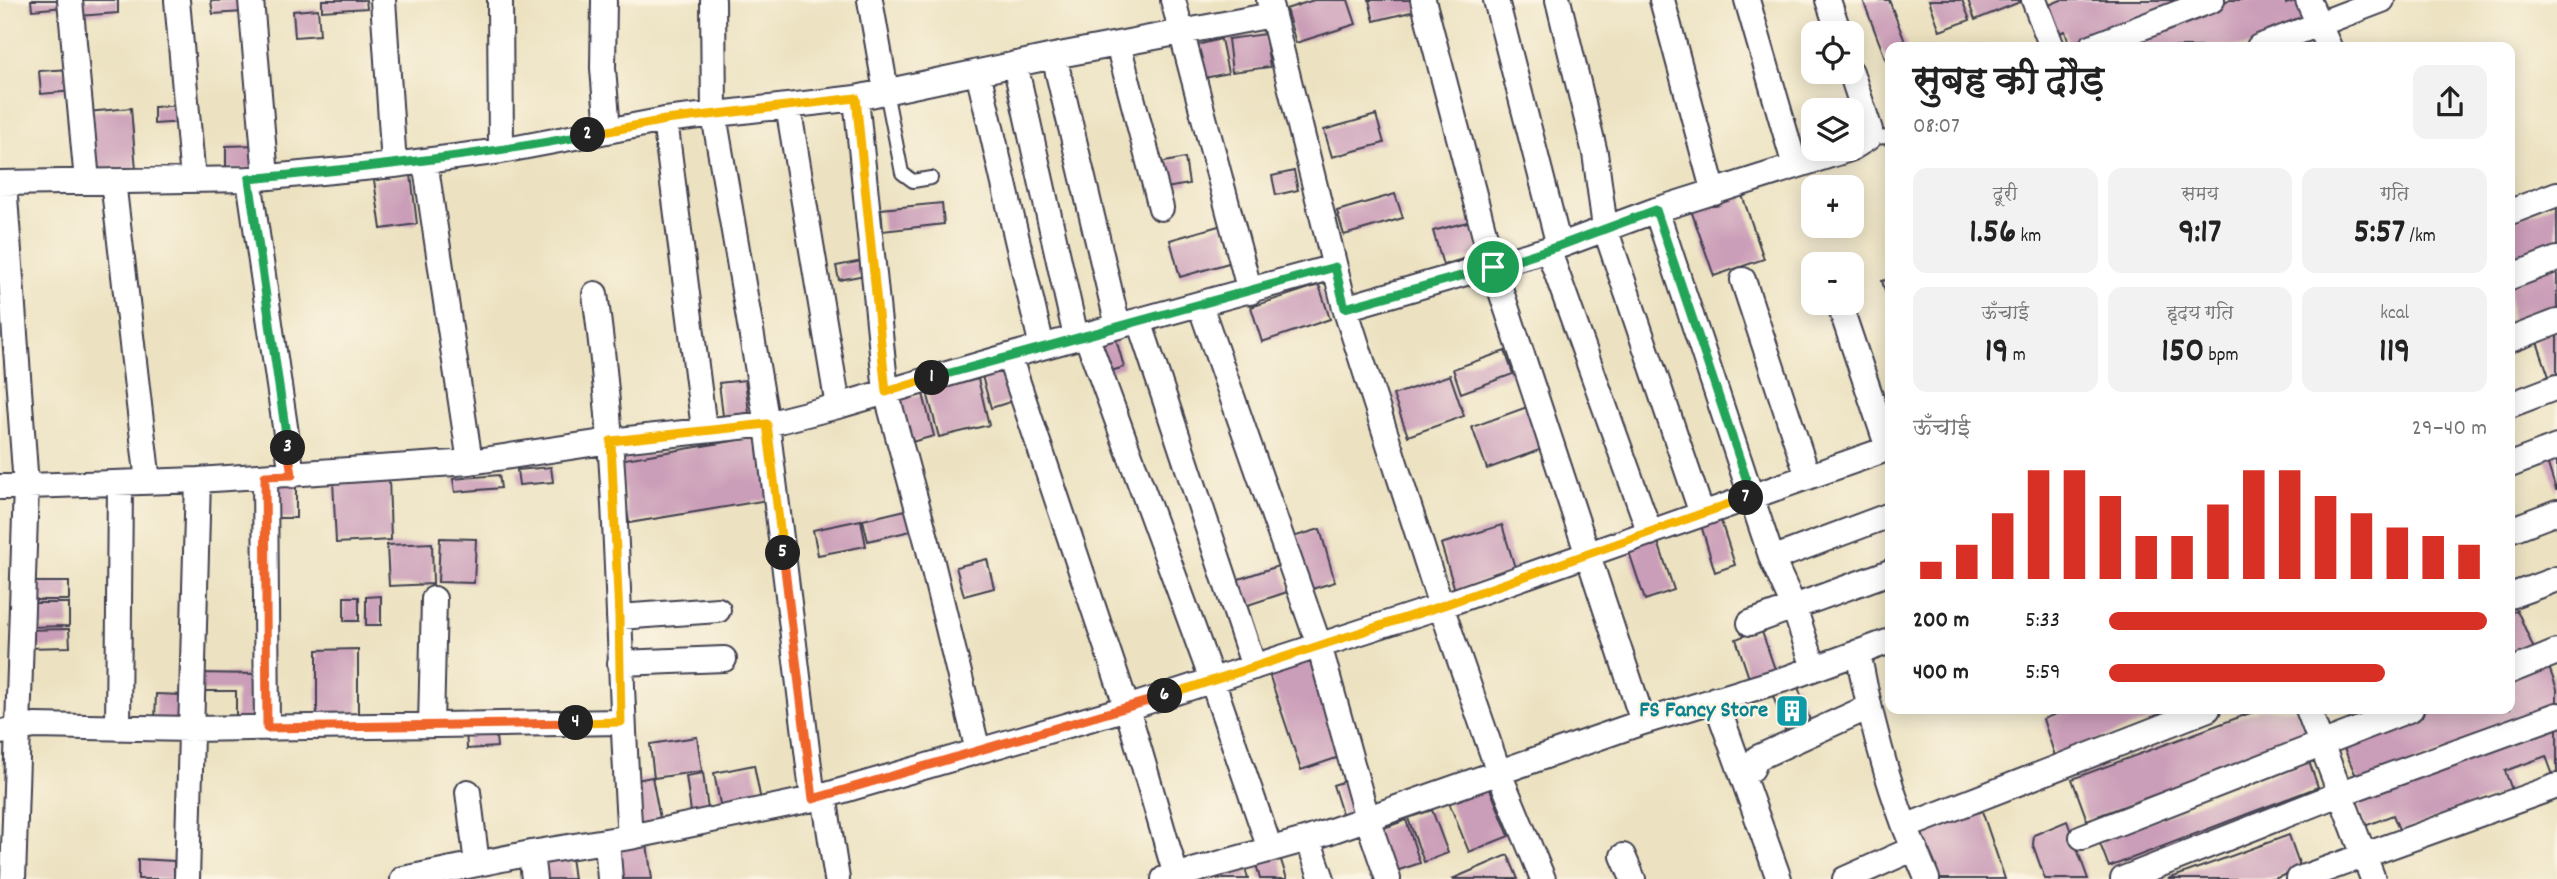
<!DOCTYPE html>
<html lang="hi">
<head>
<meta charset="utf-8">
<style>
  :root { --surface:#fff; --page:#f2f2f2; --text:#222; --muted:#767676; --accent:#d93025 }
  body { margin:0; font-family:Dekko,"Playpen Sans Deva",sans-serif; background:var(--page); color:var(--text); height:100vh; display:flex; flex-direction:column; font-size:26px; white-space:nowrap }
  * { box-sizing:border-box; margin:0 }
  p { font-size:23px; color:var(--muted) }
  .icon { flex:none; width:38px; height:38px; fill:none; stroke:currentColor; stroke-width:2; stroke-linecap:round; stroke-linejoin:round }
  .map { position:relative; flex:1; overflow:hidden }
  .panel { position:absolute; left:1885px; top:42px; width:630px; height:672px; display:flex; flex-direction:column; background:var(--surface); border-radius:14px; box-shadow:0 4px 18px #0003 }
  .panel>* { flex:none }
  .controls { position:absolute; left:1801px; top:21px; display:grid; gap:14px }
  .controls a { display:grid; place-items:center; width:63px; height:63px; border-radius:14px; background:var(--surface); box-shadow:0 4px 18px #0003; font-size:35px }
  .pin { position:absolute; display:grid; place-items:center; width:60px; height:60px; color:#fff; margin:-30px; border:4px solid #fff; border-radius:50%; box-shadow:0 2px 7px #0007 }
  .km { position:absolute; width:35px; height:35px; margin:-18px; border-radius:50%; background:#222; color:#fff; font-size:19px; line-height:35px; text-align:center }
  .round { display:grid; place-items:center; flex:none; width:74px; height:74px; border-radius:14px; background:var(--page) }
  .overview { display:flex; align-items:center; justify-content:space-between; height:119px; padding:0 28px }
  h1 { font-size:38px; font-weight:800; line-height:52px }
  .stats { display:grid; grid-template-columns:repeat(3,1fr); gap:10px; height:119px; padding:7px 28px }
  .stats div { display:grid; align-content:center; border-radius:14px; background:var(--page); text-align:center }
  .stats b { font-size:35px; font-weight:800 }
  .stats small { font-size:19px; font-weight:400 }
  .stats p { font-size:19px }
  .chart { height:196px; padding:14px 28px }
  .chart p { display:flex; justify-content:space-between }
  .chart svg { width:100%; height:126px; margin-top:7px; stroke:var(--accent); stroke-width:6 }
  ul { padding:0 28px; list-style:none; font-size:23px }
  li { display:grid; grid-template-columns:112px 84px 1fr; align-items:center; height:52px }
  li i { height:18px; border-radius:9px; background:var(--accent) }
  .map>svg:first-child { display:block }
  .building { fill:#ca9db8 }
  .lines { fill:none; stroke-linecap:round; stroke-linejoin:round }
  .lane-casing { stroke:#403f4f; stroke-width:16 }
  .street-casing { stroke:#403f4f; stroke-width:28 }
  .lane { stroke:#fff; stroke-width:12 }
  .street { stroke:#fff; stroke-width:24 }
  .split-1-casing { stroke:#fff; stroke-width:14 }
  .split-2-casing { stroke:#fff; stroke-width:14 }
  .split-3-casing { stroke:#fff; stroke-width:14 }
  .split-4-casing { stroke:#fff; stroke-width:14 }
  .split-5-casing { stroke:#fff; stroke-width:14 }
  .split-6-casing { stroke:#fff; stroke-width:14 }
  .split-7-casing { stroke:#fff; stroke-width:14 }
  .split-8-casing { stroke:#fff; stroke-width:14 }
  .split-1 { stroke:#22a559; stroke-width:9 }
  .split-2 { stroke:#f5b400; stroke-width:9 }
  .split-3 { stroke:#22a559; stroke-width:9 }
  .split-4 { stroke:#f0652b; stroke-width:9 }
  .split-5 { stroke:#f5b400; stroke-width:9 }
  .split-6 { stroke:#f0652b; stroke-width:9 }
  .split-7 { stroke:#f5b400; stroke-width:9 }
  .split-8 { stroke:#22a559; stroke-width:9 }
  .labels { text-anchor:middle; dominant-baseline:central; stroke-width:5; stroke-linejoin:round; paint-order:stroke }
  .culture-label { font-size:23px; font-weight:bold; fill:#0d838f; stroke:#fcf5e5; text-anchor:end }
</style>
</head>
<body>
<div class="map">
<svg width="2557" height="879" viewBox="0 0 2557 879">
  <rect width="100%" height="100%" fill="#fcf5e5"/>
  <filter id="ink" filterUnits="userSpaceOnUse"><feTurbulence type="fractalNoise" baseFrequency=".0143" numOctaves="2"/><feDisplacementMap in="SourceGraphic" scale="14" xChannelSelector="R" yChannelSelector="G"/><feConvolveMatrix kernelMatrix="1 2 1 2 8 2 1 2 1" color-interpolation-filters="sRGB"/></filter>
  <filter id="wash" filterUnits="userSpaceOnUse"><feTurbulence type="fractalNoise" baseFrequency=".00686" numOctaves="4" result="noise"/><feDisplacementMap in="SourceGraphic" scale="28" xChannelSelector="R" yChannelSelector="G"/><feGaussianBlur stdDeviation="1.57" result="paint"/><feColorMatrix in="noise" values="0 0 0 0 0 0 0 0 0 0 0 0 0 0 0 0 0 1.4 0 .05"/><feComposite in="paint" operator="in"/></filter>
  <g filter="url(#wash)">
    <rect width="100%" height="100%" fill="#ece2c1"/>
    <g id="blocks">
      <path class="building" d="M 31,0 L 63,0 L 64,7 L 32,10 Z
        M 77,0 L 118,0 L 118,13 L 78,16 Z
        M 242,0 L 243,12 L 213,14 L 211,1 Z
        M 322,0 L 366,0 L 367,8 L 322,11 Z
        M 1314,0 L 1348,0 L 1356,24 L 1296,43 L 1286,9 Z
        M 1369,0 L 1416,0 L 1419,10 L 1374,21 Z
        M 1863,0 L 1889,0 L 1907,47 L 1890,47 L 1890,71 Z
        M 1929,0 L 1962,0 L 1970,20 L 1940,31 Z
        M 1968,0 L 2019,0 L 2020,2 L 1975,20 Z
        M 2061,0 L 2196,0 L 2081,47 L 2070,47 L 2065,31 L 2054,35 L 2044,7 Z
        M 2229,0 L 2285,0 L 2286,4 L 2298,0 L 2313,21 L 2246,47 L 2106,47 Z
        M 318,9 L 320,35 L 295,37 L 293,11 Z
        M 2316,33 L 2321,47 L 2282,47 Z
        M 1265,34 L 1270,67 L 1232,72 L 1228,39 Z
        M 1221,39 L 1228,73 L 1200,79 L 1193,46 Z
        M 72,69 L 73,91 L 41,94 L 39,71 Z
        M 184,105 L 184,122 L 154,124 L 154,107 Z
        M 131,108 L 136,170 L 92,174 L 87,112 Z
        M 1376,115 L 1384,143 L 1332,157 L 1324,130 Z
        M 258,145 L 259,169 L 226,169 L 226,146 Z
        M 1185,158 L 1189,184 L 1160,189 L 1155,164 Z
        M 1294,171 L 1298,190 L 1276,195 L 1272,176 Z
        M 411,175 L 417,224 L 381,229 L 374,180 Z
        M 1741,192 L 1764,259 L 1714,276 L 1691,210 Z
        M 1395,194 L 1403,218 L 1344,235 L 1337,211 Z
        M 942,203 L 944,224 L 883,231 L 881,209 Z
        M 2557,203 L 2557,249 L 2510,266 L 2510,222 Z
        M 1471,221 L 1480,254 L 1443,265 L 1433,231 Z
        M 1222,225 L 1232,262 L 1180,277 L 1170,240 Z
        M 868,260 L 870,274 L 839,280 L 836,266 Z
        M 2557,265 L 2557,321 L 2510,339 L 2510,283 Z
        M 1890,279 L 1890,304 L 1889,304 L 1882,281 Z
        M 1319,285 L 1330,319 L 1262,342 L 1251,307 Z
        M 2557,331 L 2557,387 L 2553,388 L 2536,339 Z
        M 1116,339 L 1124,367 L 1108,372 L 1099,344 Z
        M 1505,351 L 1513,374 L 1461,393 L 1453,369 Z
        M 1004,370 L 1013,401 L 991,408 L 982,376 Z
        M 1450,375 L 1464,416 L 1408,436 L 1393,395 Z
        M 978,379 L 989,425 L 939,437 L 927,392 Z
        M 745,380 L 749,413 L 723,416 L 719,383 Z
        M 923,394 L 934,436 L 904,444 L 893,402 Z
        M 1527,407 L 1542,449 L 1487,469 L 1472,427 Z
        M 763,436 L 773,499 L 629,523 L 619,460 Z
        M 2557,451 L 2557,490 L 2556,490 L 2545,455 Z
        M 551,467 L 553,482 L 519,485 L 517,470 Z
        M 499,475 L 501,488 L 455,492 L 453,479 Z
        M 389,477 L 391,540 L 336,543 L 333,480 Z
        M 271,482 L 296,482 L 296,518 L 271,518 Z
        M 910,509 L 915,530 L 868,541 L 863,520 Z
        M 1720,518 L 1735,565 L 1715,572 L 1701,525 Z
        M 861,520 L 866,546 L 818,555 L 813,530 Z
        M 1502,525 L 1516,571 L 1455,590 L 1441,544 Z
        M 1320,529 L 1335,582 L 1302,592 L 1286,539 Z
        M 1656,536 L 1674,590 L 1645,600 L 1627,546 Z
        M 440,538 L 476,539 L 474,583 L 438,582 Z
        M 432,543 L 433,584 L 389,586 L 387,545 Z
        M 987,559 L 994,588 L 964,596 L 956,567 Z
        M 1281,565 L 1290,591 L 1245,606 L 1236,580 Z
        M 26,582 L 69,582 L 69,600 L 26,600 Z
        M 381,596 L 381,625 L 366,625 L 366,597 Z
        M 344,597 L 359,597 L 359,621 L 344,621 Z
        M 25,603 L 69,603 L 69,626 L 25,627 Z
        M 2517,610 L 2537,656 L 2510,667 L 2510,613 Z
        M 69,629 L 70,647 L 25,648 L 25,630 Z
        M 1761,629 L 1777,675 L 1751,684 L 1736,639 Z
        M 358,649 L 358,721 L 317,721 L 317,650 Z
        M 1314,652 L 1348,754 L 1301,770 L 1267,668 Z
        M 2547,662 L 2557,689 L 2557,711 L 2359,783 L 2341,741 L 2425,709 L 2510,709 L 2510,677 Z
        M 197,673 L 258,674 L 257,725 L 236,725 L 236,691 L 197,691 Z
        M 1797,684 L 1813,729 L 1788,738 L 1772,693 Z
        M 156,694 L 181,695 L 180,722 L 155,721 Z
        M 2068,709 L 2180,709 L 2055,756 L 2043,719 Z
        M 2261,709 L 2297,709 L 2308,738 L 2087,820 L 2072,779 Z
        M 2557,724 L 2557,776 L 2554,778 L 2546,756 L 2505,771 L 2512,790 L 2400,832 L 2393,815 L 2365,826 L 2356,800 Z
        M 495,726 L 497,747 L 467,749 L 466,727 Z
        M 697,737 L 702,771 L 654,778 L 650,744 Z
        M 2309,761 L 2318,787 L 2109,867 L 2099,841 Z
        M 754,765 L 761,801 L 721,809 L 714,773 Z
        M 703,773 L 708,810 L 691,812 L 686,776 Z
        M 652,777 L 661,824 L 635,829 L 626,782 Z
        M 1352,779 L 1364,816 L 1345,823 L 1333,785 Z
        M 1488,784 L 1509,836 L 1469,852 L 1448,800 Z
        M 1981,808 L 2005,879 L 1934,879 L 1916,831 Z
        M 1432,810 L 1448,853 L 1424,862 L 1408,818 Z
        M 1406,820 L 1420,863 L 1387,874 L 1373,832 Z
        M 2067,821 L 2088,879 L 2045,879 L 2033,845 L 2034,835 Z
        M 2289,835 L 2301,869 L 2274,879 L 2168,879 Z
        M 647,844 L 652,879 L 617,879 L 613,849 Z
        M 1279,854 L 1287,879 L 1260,879 L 1255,860 Z
        M 1508,855 L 1518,879 L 1452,879 Z
        M 571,857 L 574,879 L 540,879 L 537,862 Z
        M 138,859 L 174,861 L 174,879 L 138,879 Z
        M 1244,864 L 1248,879 L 1216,879 L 1215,872 Z"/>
    </g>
  </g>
  <g filter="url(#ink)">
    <use href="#blocks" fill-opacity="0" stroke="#403f4f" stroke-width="2"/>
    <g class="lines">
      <defs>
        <path id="lane" d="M 886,91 L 902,173 L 913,181 L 931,178
          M 1868,138 L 1890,137"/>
        <path id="street" d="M 70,0 L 87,181
          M 177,0 L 193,180
          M 251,0 L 266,177
          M 383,0 L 394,165
          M 500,0 L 501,151
          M 604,0 L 603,68 L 608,131
          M 713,0 L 714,115 L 767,424 L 813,799
          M 870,0 L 886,91
          M 1173,0 L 1250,292
          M 1269,0 L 1345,308 L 1441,606 L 1499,773 L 1543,879
          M 1423,0 L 1493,267 L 1643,722
          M 1496,0 L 1559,246
          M 1558,0 L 1595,153 L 1605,228 L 1702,514
          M 1662,0 L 1714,193
          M 1747,0 L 1795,166
          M 1828,0 L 1839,33
          M 2034,0 L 2052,47
          M 2308,0 L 2329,47
          M 1118,44 L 1161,208
          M 2091,47 L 2212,0
          M 2259,47 L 2382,0
          M 1054,56 L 1118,326
          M 1015,64 L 1076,337
          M 978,72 L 1042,347
          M 1851,72 L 1870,130 L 1868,138 L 1852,148
          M 856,98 L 886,392 L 927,542 L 978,751
          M 788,106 L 838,406
          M 665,120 L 704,429
          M 425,161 L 470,462
          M 249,179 L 292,475
          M 113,181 L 148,482
          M 0,183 L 249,179 L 394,165 L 501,151 L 665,120 L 856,98 L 1054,56 L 1272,15
          M 4,183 L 26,486 L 13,879
          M 1656,210 L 1772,559 L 1794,607 L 1814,668
          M 2510,212 L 2557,194
          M 1548,249 L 1650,533
          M 2510,277 L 2557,259
          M 1743,280 L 1808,477
          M 595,294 C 620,474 617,656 630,837
          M 1839,303 L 1888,448
          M 1200,305 L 1319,645 L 1367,818 L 1388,879
          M 1345,308 L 1559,246 L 1656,210 L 1850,149
          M 1139,321 L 1254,667
          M 1086,335 L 1212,680 L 1270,849
          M 2510,340 L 2557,322
          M 1009,356 L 1127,708 L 1177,879
          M 2510,405 L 2557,387
          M 2510,465 L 2557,447
          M 265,476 L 267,728
          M 0,487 L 198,480 L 470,462 L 610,441 L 767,424 L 838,406 L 1009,356 L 1334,267
          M 2510,530 L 2557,512
          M 1772,559 L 1890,515
          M 2510,596 L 2557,579
          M 619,617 L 718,610
          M 1750,623 L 1890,572
          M 1858,652 C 1869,711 1883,768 1904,824 C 1911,843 1920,860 1927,879
          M 620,663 L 724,659
          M 2510,671 L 2557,652
          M 1715,699 L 1779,879
          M 2308,709 L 2373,879
          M 431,725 L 434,599
          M 118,728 L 120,483
          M 0,732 L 35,726 L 191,729 L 621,722
          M 1743,774 L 1752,769 L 1757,758 L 1869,707
          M 468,792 L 477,864
          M 824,795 L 837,879
          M 1905,827 L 2208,709
          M 2082,837 L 2411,709
          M 1308,839 L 1322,879
          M 607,841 L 610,879
          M 531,853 L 534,879
          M 1623,856 L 1633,879
          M 187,879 L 198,480
          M 403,879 L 531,853 L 630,837 L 813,799 L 1127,708 L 1441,606 L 1890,448
          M 1164,879 L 1308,839 L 1643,722 L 1788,678 L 1890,641
          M 1845,879 L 1915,848
          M 2123,879 L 2339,794 L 2557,715
          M 2299,879 L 2557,786"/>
      </defs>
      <use href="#lane" class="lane-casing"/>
      <use href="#street" class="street-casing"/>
      <use href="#lane" class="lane"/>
      <use href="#street" class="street"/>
    </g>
  </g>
  <g class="lines" filter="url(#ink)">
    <defs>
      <path id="split-1" d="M 932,378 L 1335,267 L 1345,308 L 1493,267"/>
      <path id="split-2" d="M 588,135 L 665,120 L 856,98 L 886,392 L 932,378"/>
      <path id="split-3" d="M 288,448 L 249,179 C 363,168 476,156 588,135"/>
      <path id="split-4" d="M 288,448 L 292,475 L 265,476 L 267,728 L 576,723"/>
      <path id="split-5" d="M 576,723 L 621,722 L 619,617 L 611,441 L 767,424 L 783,553"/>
      <path id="split-6" d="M 783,553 L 813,799 L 1165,696"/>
      <path id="split-7" d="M 1165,696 L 1441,606 L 1746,498"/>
      <path id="split-8" d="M 1493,267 L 1559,246 L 1656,210 L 1752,496 L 1746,498"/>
    </defs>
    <use href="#split-1" class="split-1-casing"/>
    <use href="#split-2" class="split-2-casing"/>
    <use href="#split-3" class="split-3-casing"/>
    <use href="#split-4" class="split-4-casing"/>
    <use href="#split-5" class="split-5-casing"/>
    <use href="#split-6" class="split-6-casing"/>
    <use href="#split-7" class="split-7-casing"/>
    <use href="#split-8" class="split-8-casing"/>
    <use href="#split-1" class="split-1"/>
    <use href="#split-2" class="split-2"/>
    <use href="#split-3" class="split-3"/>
    <use href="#split-4" class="split-4"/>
    <use href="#split-5" class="split-5"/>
    <use href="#split-6" class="split-6"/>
    <use href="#split-7" class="split-7"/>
    <use href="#split-8" class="split-8"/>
  </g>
  <defs>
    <symbol id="building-square" viewBox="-11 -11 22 22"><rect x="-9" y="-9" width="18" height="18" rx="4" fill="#0f9aa8" stroke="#fcf5e5"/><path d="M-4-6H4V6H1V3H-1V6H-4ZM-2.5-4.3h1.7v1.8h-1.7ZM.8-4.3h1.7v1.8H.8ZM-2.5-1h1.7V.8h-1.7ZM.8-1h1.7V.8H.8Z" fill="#fff"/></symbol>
  </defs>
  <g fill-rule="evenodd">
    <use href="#building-square" x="1773" y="692" width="38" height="38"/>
  </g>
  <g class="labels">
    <g class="culture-label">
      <text x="1768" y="711">FS Fancy Store</text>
    </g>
  </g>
</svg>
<div class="controls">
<a><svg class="icon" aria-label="locate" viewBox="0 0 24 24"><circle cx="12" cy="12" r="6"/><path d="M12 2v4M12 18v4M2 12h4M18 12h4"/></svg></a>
<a><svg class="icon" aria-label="layers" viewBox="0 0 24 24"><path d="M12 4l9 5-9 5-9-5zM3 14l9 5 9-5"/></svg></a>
<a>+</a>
<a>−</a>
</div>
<div class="pin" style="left:1493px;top:267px;background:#1e9e55"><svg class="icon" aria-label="arrive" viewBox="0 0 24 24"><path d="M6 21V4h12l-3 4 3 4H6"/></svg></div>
<b class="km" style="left:932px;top:378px">1</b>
<b class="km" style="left:588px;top:135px">2</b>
<b class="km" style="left:288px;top:448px">3</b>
<b class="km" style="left:576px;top:723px">4</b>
<b class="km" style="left:783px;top:553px">5</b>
<b class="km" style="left:1165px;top:696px">6</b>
<b class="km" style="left:1746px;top:498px">7</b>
<section class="panel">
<div class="overview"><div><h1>सुबह की दौड़</h1><p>08:07</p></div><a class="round"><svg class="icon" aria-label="share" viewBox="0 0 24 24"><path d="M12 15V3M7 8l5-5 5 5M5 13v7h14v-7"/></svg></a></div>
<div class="stats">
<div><p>दूरी</p><b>1.56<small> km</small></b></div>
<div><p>समय</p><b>9:17</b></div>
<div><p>गति</p><b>5:57<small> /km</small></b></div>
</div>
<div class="stats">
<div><p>ऊँचाई</p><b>19<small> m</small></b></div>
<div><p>हृदय गति</p><b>150<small> bpm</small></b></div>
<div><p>kcal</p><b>119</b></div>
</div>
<div class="chart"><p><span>ऊँचाई</span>29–40 m</p>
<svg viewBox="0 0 160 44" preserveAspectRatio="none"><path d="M5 44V38M15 44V32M25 44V21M35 44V6M45 44V6M55 44V15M65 44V29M75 44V29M85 44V18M95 44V6M105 44V6M115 44V15M125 44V21M135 44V26M145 44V29M155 44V32"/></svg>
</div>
<ul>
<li><b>200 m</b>5:33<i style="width:100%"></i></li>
<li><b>400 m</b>5:59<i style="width:73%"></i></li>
</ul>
</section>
</div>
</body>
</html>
